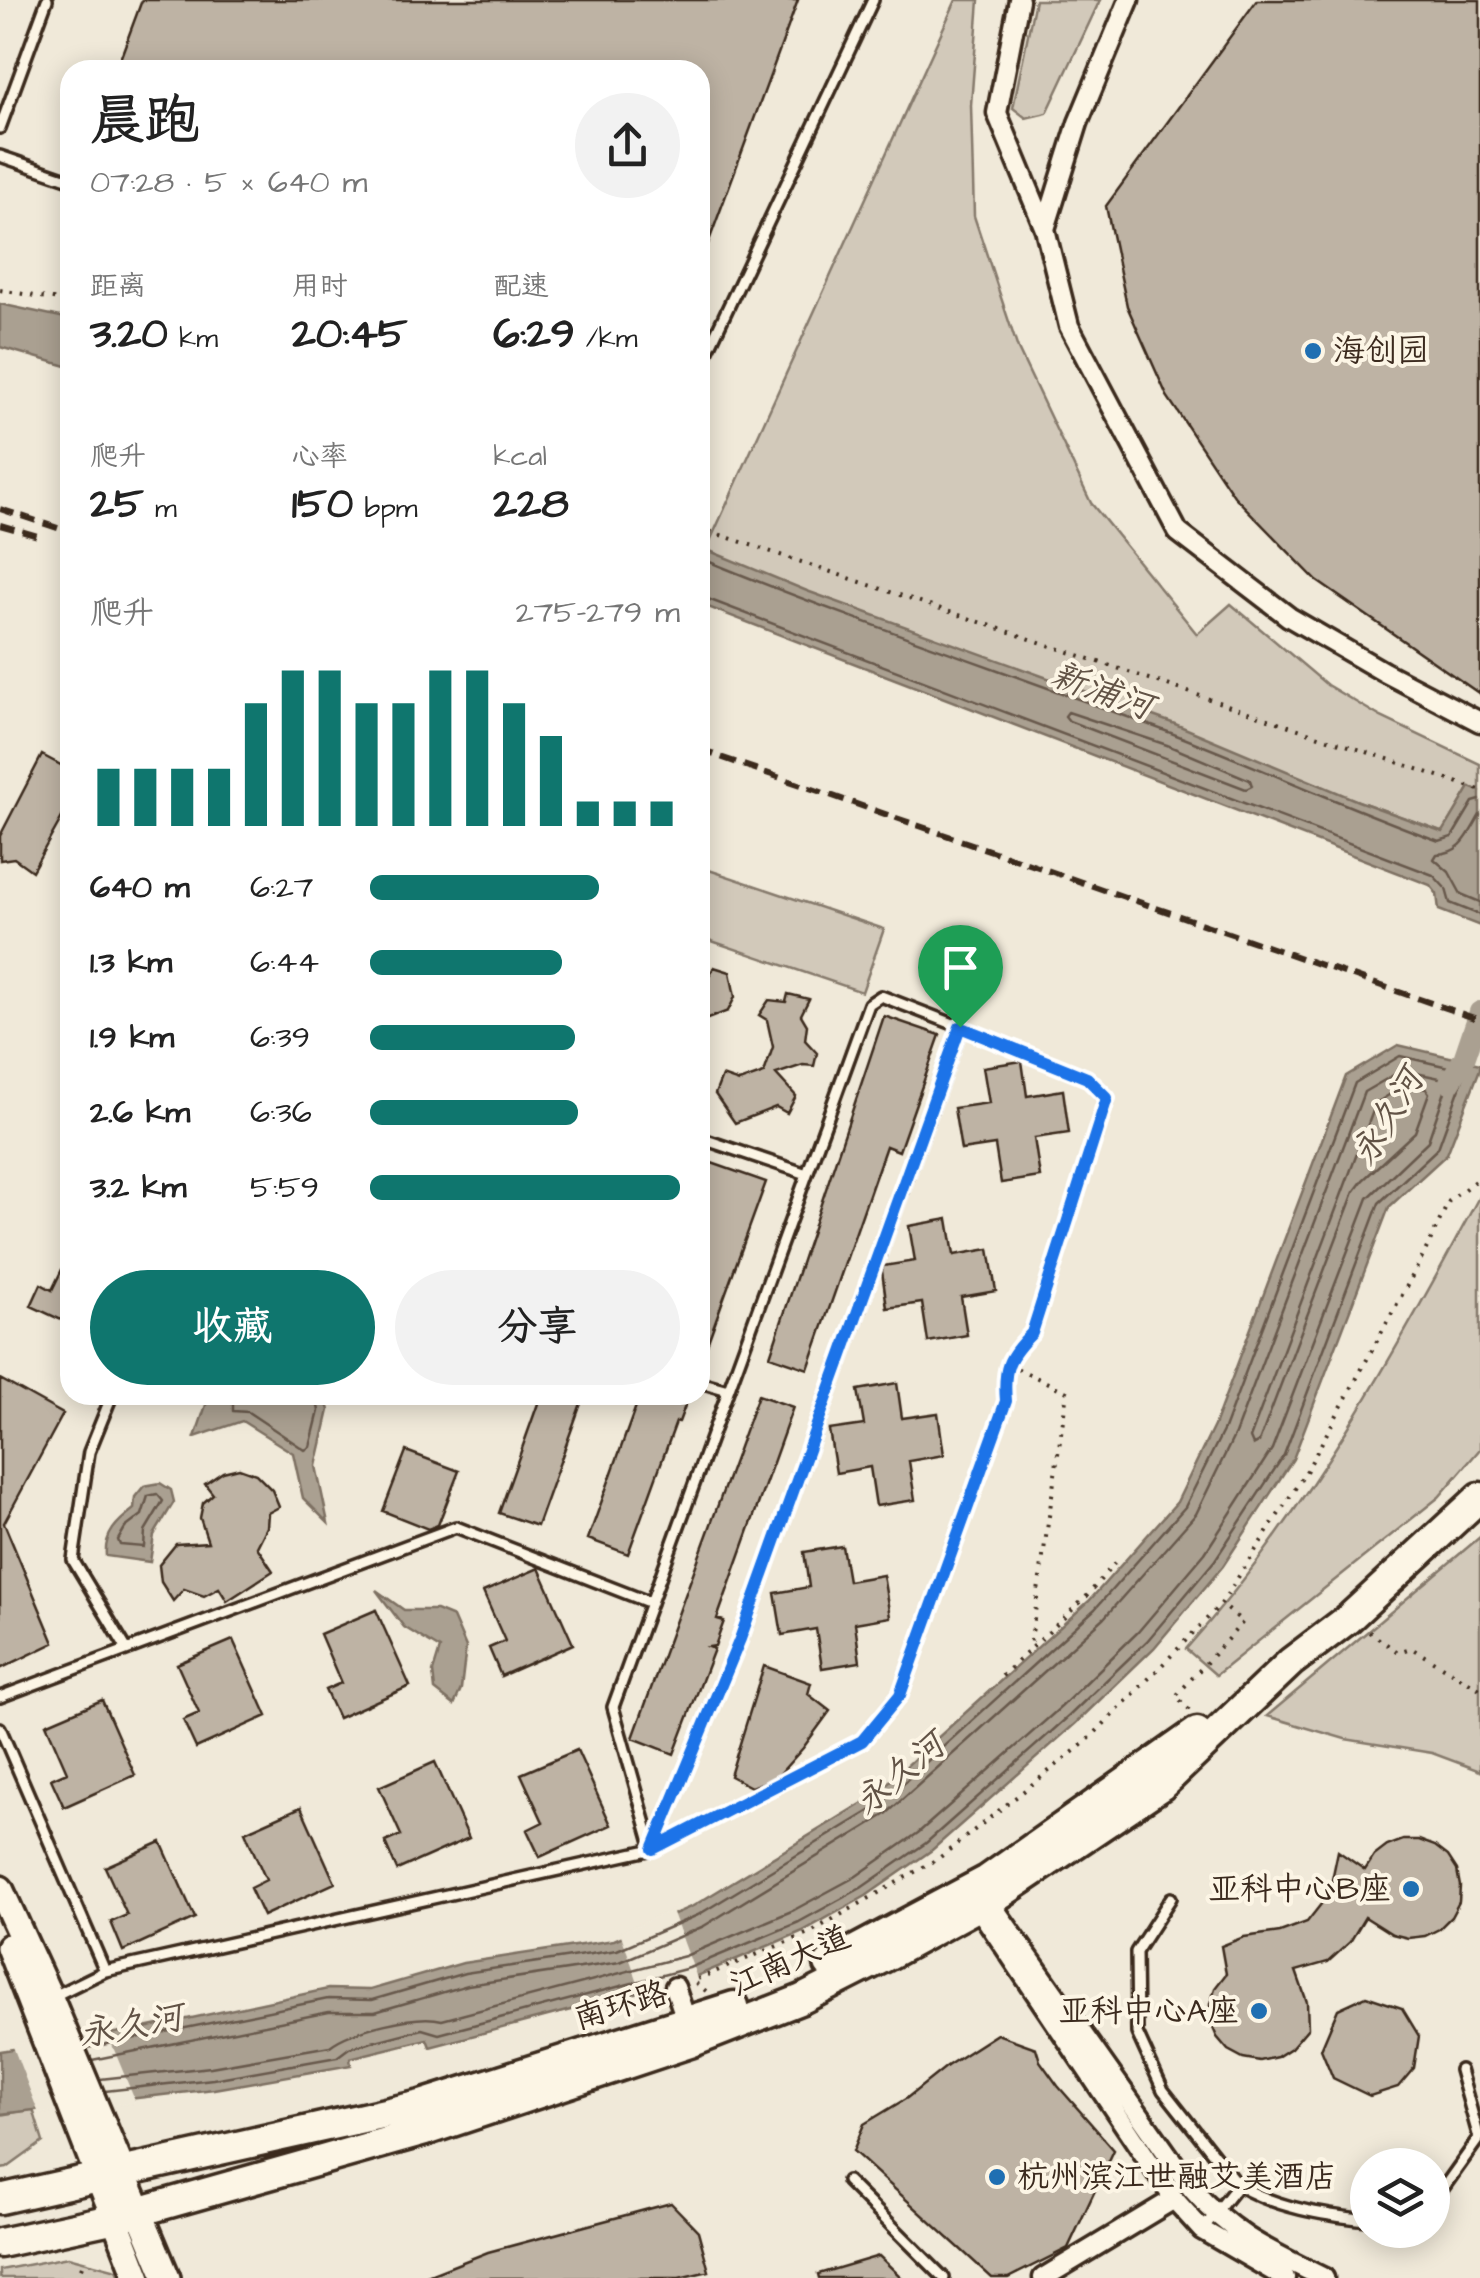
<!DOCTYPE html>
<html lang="zh">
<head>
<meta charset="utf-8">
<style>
  :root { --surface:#fff; --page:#f2f2f2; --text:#222; --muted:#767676; --accent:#0f766e }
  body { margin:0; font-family:"Architects Daughter","LXGW WenKai TC",sans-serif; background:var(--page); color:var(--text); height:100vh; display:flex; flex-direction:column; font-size:38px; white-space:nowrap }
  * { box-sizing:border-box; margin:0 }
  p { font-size:32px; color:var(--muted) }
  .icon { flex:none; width:55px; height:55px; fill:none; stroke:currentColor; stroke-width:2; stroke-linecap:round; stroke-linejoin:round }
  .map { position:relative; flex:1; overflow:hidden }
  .sheet { position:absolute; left:60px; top:60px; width:650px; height:1345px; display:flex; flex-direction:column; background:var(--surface); border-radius:30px; box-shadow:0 5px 25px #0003 }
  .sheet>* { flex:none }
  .buttons { position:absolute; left:1350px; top:2148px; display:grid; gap:20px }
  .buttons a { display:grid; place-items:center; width:100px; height:100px; border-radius:50%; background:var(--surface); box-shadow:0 5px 25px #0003; font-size:50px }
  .pin { position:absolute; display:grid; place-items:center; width:85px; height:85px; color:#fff; margin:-102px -42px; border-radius:50% 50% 50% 0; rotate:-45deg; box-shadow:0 0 10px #0007 }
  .pin .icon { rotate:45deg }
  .round { display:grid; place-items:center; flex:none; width:105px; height:105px; border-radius:52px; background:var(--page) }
  .summary { display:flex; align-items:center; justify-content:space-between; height:170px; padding:0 30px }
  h1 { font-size:55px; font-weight:700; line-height:75px }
  .metrics { display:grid; grid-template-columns:repeat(3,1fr); gap:15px; height:170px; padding:10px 30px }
  .metrics div { display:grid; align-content:center }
  .metrics b { font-size:42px; font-weight:700 }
  .metrics small { font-size:28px; font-weight:400 }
  .metrics p { font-size:28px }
  .chart { height:280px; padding:20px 30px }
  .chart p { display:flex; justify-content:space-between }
  .chart svg { width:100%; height:180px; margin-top:10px; stroke:var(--accent); stroke-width:6 }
  .cta { display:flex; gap:20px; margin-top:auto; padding:20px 30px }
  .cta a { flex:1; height:115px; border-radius:60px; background:var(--accent); color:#fff; font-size:40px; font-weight:700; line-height:115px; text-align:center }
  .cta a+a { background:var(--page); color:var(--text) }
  ul { padding:0 30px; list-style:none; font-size:32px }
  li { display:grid; grid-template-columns:160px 120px 1fr; align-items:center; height:75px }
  li i { height:25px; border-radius:12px; background:var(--accent) }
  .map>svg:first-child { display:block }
  .green { fill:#d2c9ba; stroke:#867a6c; stroke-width:2.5 }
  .water { fill:#aaa091; stroke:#7e7163; stroke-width:2.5 }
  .pier { fill:#f0e9d9 }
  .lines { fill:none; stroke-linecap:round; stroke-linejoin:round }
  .shore { stroke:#67594c; stroke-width:2.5 }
  .canal { stroke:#aaa091; stroke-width:22 }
  .building { fill:#beb3a4; stroke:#3b2a1e; stroke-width:2.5 }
  .service-casing { stroke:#3b2a1e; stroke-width:16 }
  .minor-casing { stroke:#3b2a1e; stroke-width:25 }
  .secondary-casing { stroke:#3b2a1e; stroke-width:32 }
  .primary-casing { stroke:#3b2a1e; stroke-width:35 }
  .path { stroke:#3b2a1e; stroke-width:4; stroke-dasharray:2.5 8; stroke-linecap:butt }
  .service { stroke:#fcf5e5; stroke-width:9 }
  .minor { stroke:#fcf5e5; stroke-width:18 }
  .secondary { stroke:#fcf5e5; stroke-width:25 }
  .primary { stroke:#fcf5e5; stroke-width:28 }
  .rail { stroke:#3b2a1e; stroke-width:6; stroke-dasharray:15 8; stroke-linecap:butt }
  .route-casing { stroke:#fff; stroke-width:20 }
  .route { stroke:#1a73e8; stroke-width:12 }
  .poi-dot { fill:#1f6fb2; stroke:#fcf5e5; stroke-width:4 }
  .labels { text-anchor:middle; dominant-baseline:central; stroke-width:8; stroke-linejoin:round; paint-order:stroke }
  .poi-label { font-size:32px; fill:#3b2a1e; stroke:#fcf5e5; text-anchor:start }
  .street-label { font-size:32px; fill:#3b2a1e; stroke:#fcf5e5 }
  .water-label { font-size:35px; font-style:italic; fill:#625346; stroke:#fcf5e5 }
</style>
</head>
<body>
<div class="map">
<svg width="1480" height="2278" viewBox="0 0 1480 2278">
  <rect width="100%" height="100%" fill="#f0e9d9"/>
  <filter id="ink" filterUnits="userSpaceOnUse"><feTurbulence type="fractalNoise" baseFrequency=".01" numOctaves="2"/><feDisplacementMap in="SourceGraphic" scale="20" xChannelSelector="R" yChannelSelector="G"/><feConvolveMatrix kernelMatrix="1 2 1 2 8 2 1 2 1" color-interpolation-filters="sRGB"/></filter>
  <g filter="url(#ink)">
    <path class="green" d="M 956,0 L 979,0 L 971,105 L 974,216 L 1018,349 L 1091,503 L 1197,634 L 1231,604 L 1327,685 L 1381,717 L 1480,764 L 1480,791 L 1470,787 L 1444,832 L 700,563 Z
      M 1035,0 L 1100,0 L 1047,113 L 1026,118 L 1013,108 Z
      M 700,867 L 884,929 L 862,992 L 700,937 Z
      M 1480,1195 L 1480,1449 L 1439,1497 L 1216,1675 L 1186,1649 C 1306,1514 1395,1354 1480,1195 Z
      M 1480,1537 L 1480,1771 L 1432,1753 L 1345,1739 L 1267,1716 Z
      M 33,2109 L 43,2142 L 7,2168 L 0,2169 L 0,2115 Z
      M 68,2257 L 117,2270 L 121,2278 L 0,2278 L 0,2270 Z"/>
    <path class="water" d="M 0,304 L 70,319 L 70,367 L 0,347 Z
      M 700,547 L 807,591 L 1175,724 L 1358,801 L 1443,832 L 1470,787 L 1480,791 L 1480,926 L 1439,910 L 1437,894 L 1430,885 L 700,604 Z
      M 1398,1045 L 1480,1064 L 1480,1069 L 1447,1154 L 1389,1207 L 1293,1459 L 1223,1566 L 1154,1648 L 1076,1723 L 932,1850 L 866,1896 L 803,1931 L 692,1978 L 430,2047 L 427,2039 L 350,2058 L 351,2065 L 214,2089 L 0,2114 L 0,2051 L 140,2029 L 328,1989 L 370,1990 L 463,1963 L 614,1940 L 693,1906 L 871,1798 L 1089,1601 L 1177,1502 L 1214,1426 L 1346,1076 Z
      M 253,1395 L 324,1395 L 329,1410 L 316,1466 L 328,1523 L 303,1498 L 293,1453 L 242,1421 L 195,1437 L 207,1402 Z
      M 160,1483 L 171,1490 L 174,1502 L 154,1535 L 150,1562 L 106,1556 C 104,1534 117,1522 134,1509 L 135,1497 L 144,1486 Z
      M 376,1590 L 404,1610 L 436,1610 L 453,1617 L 466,1647 L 461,1689 L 454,1705 L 435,1690 L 433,1672 L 440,1649 L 404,1627 Z"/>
    <path class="pier" d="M 672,1910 L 698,1981 L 643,1996 L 620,1932 Z
      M 106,2030 L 136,2103 L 39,2114 L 12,2044 Z"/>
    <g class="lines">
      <path class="shore" d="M 700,558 C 855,622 1014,674 1171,733 C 1261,768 1348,808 1439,841 L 1452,837 L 1473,802 L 1480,800
        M 700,596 L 1433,875 L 1446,889 L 1450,903 L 1480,915
        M 1068,712 L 1167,745 L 1250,780 L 1252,786 L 1246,789 L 1069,721 L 1065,716 Z
        M 1480,815 C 1468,835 1462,853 1437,854 L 1434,859 L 1449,872 L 1461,894 L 1480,902
        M 1405,1085 L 1426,1089 L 1429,1093 L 1415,1132 L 1363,1180 L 1354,1192 L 1259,1442 L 1253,1445 L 1250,1438 L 1376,1103 Z
        M 233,1395 L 233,1411 L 248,1412 L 305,1450 L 310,1447 L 319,1411 L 316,1395
        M 157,1494 L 163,1501 L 145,1531 L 144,1547 L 120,1545 L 118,1540 L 125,1528 L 142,1515 L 148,1496 Z
        M 87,2048 L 328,1999 L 372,2000 L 465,1973 L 617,1950 L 698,1915 L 878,1806 L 1095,1609 L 1185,1507 L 1224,1429 L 1355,1083 L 1400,1056 L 1466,1071 L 1438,1148 L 1379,1203 L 1284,1455 L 1215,1560 L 1147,1641 L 1069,1716 L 926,1843 L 861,1888 L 799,1922 L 689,1968 L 439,2034 L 422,2029 L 349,2048 L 337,2057 L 213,2079 L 105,2091
        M 92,2060 L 329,2012 L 375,2012 L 468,1985 L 620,1962 L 704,1926 L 885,1815 L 1104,1618 L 1196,1514 L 1235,1434 L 1364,1092 L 1402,1070 L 1449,1080 L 1428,1141 L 1368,1198 L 1272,1449 L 1205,1553 L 1138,1632 L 1061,1707 L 918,1833 L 855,1877 L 794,1910 L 685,1956 L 442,2020 C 417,2013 350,2030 330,2046 L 211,2067 L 100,2079"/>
      <path class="canal" d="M 1450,1082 L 1464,1059 L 1480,1012"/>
    </g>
    <path class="building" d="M 142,0 L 798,0 L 702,260 L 700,70 L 116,70 Z
      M 1257,0 L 1480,0 L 1480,694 L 1317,581 L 1234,496 L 1167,396 L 1127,306 L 1106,206 Z
      M 42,755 L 70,770 L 70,803 L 32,871 L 14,858 L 0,860 L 0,836 Z
      M 714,967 L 730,972 L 735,997 L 728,1011 L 700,1022 L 700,978 L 709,976 Z
      M 788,994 L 809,999 L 801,1015 L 807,1025 L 805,1040 L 817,1053 L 814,1066 L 803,1065 L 776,1074 L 796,1096 L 787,1113 L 776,1107 L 735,1123 L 715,1094 L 722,1076 L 739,1082 L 764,1073 L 773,1047 L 767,1020 L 759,1015 L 769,1000 L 786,1002 Z
      M 884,1016 L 940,1035 L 899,1151 L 886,1146 L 808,1369 L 770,1356 Z
      M 1022,1061 L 1027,1096 L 1063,1090 L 1069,1133 L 1034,1138 L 1040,1177 L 1001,1183 L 995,1145 L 961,1150 L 954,1108 L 989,1103 L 983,1067 Z
      M 706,1161 L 766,1182 L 702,1358 L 700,1176 Z
      M 948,1219 L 954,1255 L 989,1249 L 996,1291 L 961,1297 L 967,1335 L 928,1342 L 922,1303 L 887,1308 L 882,1271 L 883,1266 L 915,1261 L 909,1226 Z
      M 70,1253 L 70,1324 L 31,1306 L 41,1284 L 52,1290 Z
      M 0,1379 L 63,1414 L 4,1523 L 54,1643 L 0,1669 Z
      M 897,1383 L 902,1418 L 938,1413 L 944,1455 L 909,1461 L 915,1500 L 876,1506 L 870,1467 L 836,1473 L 829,1430 L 864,1425 L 858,1390 Z
      M 541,1395 L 584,1395 L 537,1526 L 499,1513 Z
      M 640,1395 L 689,1395 L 679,1422 L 676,1422 L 628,1554 L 588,1539 Z
      M 758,1395 L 793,1407 L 717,1619 L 724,1621 L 715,1646 L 709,1647 L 714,1649 L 674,1754 L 633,1738 Z
      M 406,1451 L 459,1471 L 438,1525 L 428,1529 L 383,1511 Z
      M 239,1468 L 256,1474 L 272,1490 L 279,1507 L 268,1513 L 267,1527 L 257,1547 L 273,1571 L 227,1601 L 219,1588 L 204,1596 L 184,1589 L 173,1601 L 161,1582 L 159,1565 L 176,1544 L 208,1542 L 200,1518 L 203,1503 L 213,1494 L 205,1484 L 223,1472 Z
      M 842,1546 L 848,1581 L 883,1575 L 890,1617 L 855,1623 L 860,1662 L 822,1668 L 816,1629 L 782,1635 L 775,1593 L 809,1587 L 804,1552 Z
      M 539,1568 L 573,1644 L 501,1676 L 489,1648 L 505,1641 L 483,1592 Z
      M 376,1610 L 410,1686 L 338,1718 L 325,1690 L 341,1683 L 320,1634 Z
      M 233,1640 L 267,1716 L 196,1748 L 183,1720 L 199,1713 L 177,1664 Z
      M 764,1666 L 811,1683 L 808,1694 L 830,1711 L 803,1748 L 776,1778 L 751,1787 L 730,1776 Z
      M 102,1700 L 135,1775 L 64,1807 L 51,1779 L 67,1772 L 46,1724 Z
      M 577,1750 L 611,1825 L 540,1857 L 527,1830 L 543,1822 L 521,1774 Z
      M 435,1762 L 469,1838 L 397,1870 L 385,1842 L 401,1835 L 379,1787 Z
      M 301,1807 L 335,1883 L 263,1916 L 250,1888 L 266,1880 L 245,1832 Z
      M 1403,1840 L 1419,1840 L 1435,1846 L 1448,1856 L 1457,1870 L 1460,1886 L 1459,1902 L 1451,1917 L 1439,1929 L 1425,1936 L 1408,1938 L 1392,1934 L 1365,1917 L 1350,1942 L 1328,1962 L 1296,1971 L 1307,2002 L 1308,2028 L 1291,2048 L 1277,2057 L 1260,2061 L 1243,2058 L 1228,2050 L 1217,2037 L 1210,2021 L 1210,2004 L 1215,1988 L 1226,1974 L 1221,1946 L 1244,1937 L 1280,1932 L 1307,1922 L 1329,1894 L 1338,1851 L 1365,1870 L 1374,1856 L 1387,1846 Z
      M 161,1842 L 195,1918 L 123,1951 L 111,1922 L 127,1915 L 105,1867 Z
      M 1366,1996 L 1402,2008 L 1419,2036 L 1414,2068 L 1398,2087 L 1370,2096 L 1333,2078 L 1321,2049 L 1338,2009 Z
      M 997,2034 L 1036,2048 L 1040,2061 L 1058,2086 L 1114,2150 L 1068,2248 L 1008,2278 L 992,2278 L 853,2151 L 864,2124 L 907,2098 L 947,2066 Z
      M 671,2203 L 698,2231 L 709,2271 L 679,2278 L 422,2278 L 488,2252 Z
      M 879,2256 L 902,2278 L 819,2278 L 818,2274 Z"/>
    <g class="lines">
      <defs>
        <path id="service" d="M 0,128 L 47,0
          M 0,156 L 70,180
          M 700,367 L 873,0
          M 881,996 L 961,1027 L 740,1639 L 653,1849 L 613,1707 L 869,1004 Z
          M 700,1138 L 807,1174
          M 700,1382 L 728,1390
          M 112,1395 L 89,1452 L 73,1560 L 126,1648
          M 0,1697 L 456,1527 L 651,1603
          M 0,1728 L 105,1971
          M 1171,1898 L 1136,1952 L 1137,2033 L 1163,2090 L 1238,2185 C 1277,2208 1323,2215 1368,2220
          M 50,1998 L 105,1971 L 653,1849
          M 847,2181 L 944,2278
          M 1432,2198 L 1439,2194 L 1479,2138 L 1460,2070
          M 1202,2230 L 1238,2185"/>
        <path id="minor" d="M 1019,0 L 997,113 L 1045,229 L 1069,326 L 1178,532 L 1289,617 L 1384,672 L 1480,722
          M 1045,229 L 1078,123 L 1129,0
          M 989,1901 L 1192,2189 C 1233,2236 1270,2251 1324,2278
          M 978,1907 L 1174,2199 L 1202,2230 L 1285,2278
          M 675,1987 L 687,2023
          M 1043,2278 L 1174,2199"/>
        <path id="secondary" d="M 0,1889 L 50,1998 L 167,2278
          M 9,1947 L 138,2278"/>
        <path id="primary" d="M 829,1964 L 987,1880 L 1197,1732
          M 0,2199 L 421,2105 L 734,2006
          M 0,2243 L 116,2218 L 425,2131 L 690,2043 L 802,1999 L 885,1957 L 999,1895 L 1161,1786 L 1291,1662 L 1348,1619 L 1480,1497"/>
      </defs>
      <use href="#service" class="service-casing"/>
      <use href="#minor" class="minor-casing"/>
      <use href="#secondary" class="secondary-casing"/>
      <use href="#primary" class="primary-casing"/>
      <path class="path" d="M 0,290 L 70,302
        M 700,528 L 1480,790
        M 1008,1364 L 1067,1392 L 1030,1647
        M 1369,1632 L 1398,1652 L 1411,1648 L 1480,1689
        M 1002,1676 L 1086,1597 L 1119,1558
        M 1189,1710 L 1176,1696 L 1243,1622 L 1221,1604
        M 675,1838 L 862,1741 L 900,1695 L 1006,1401 C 1003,1368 1008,1356 1032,1333 L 1107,1098 L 1087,1078 L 976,1033
        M 706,1991 L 693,1981 L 811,1932 L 939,1858 L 1087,1741 L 1166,1661 L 1221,1604 L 1307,1470 L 1422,1258 L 1449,1201 L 1480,1177
        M 77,2278 L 84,2261"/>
      <use href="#service" class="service"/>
      <use href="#minor" class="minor"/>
      <use href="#secondary" class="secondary"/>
      <use href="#primary" class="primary"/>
      <path class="rail" d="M 0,509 L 70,532
        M 0,525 L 41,537
        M 700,750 L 1480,1020"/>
    </g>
  </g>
  <g class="lines" filter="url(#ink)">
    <defs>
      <path id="route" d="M 960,1027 L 1087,1078 L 1107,1098 L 1032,1333 C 1008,1357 1003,1368 1006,1401 L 900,1695 L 862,1741 L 653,1849 L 740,1639 Z"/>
    </defs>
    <use href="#route" class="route-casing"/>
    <use href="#route" class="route"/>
  </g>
  <g class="poi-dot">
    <circle cx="1313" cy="351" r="10"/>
    <circle cx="1411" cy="1889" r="10"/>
    <circle cx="1259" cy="2011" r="10"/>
    <circle cx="997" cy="2177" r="10"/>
  </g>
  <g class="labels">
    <g class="poi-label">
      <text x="1333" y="351">海创园</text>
      <text x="1391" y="1889" text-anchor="end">亚科中心B座</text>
      <text x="1239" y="2011" text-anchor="end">亚科中心A座</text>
      <text x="1017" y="2177">杭州滨江世融艾美酒店</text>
    </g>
    <g class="street-label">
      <text transform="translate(790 1961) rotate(-24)">江南大道</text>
      <text transform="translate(621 2006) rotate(-17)">南环路</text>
    </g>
    <g class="water-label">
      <text transform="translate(1102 691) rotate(20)">新浦河</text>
      <text transform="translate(1388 1117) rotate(-59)">永久河</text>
      <text transform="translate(900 1774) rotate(-40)">永久河</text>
      <text transform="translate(131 2026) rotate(-10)">永久河</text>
    </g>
  </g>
</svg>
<div class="buttons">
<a><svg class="icon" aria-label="layers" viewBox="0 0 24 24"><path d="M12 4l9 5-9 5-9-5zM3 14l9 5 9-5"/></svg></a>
</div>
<div class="pin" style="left:960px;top:1027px;background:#1e9e55"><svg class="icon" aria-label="arrive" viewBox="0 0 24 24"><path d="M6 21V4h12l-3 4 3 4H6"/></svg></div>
<section class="sheet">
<div class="summary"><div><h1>晨跑</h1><p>07:28 · 5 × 640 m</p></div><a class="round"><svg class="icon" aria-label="share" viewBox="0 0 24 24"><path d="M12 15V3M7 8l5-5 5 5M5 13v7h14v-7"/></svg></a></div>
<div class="metrics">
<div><p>距离</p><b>3.20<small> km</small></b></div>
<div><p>用时</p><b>20:45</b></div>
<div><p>配速</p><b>6:29<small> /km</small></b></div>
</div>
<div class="metrics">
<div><p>爬升</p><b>25<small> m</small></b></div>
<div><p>心率</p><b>150<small> bpm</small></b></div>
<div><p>kcal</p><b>228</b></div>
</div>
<div class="chart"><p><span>爬升</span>275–279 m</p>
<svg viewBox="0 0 160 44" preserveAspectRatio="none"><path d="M5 44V30M15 44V30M25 44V30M35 44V30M45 44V14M55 44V6M65 44V6M75 44V14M85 44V14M95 44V6M105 44V6M115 44V14M125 44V22M135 44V38M145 44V38M155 44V38"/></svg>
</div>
<ul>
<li><b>640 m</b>6:27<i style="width:74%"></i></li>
<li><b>1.3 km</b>6:44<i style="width:62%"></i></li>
<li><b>1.9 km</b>6:39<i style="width:66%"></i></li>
<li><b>2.6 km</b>6:36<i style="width:67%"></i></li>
<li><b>3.2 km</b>5:59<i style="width:100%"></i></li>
</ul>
<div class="cta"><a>收藏</a><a>分享</a></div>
</section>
</div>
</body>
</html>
